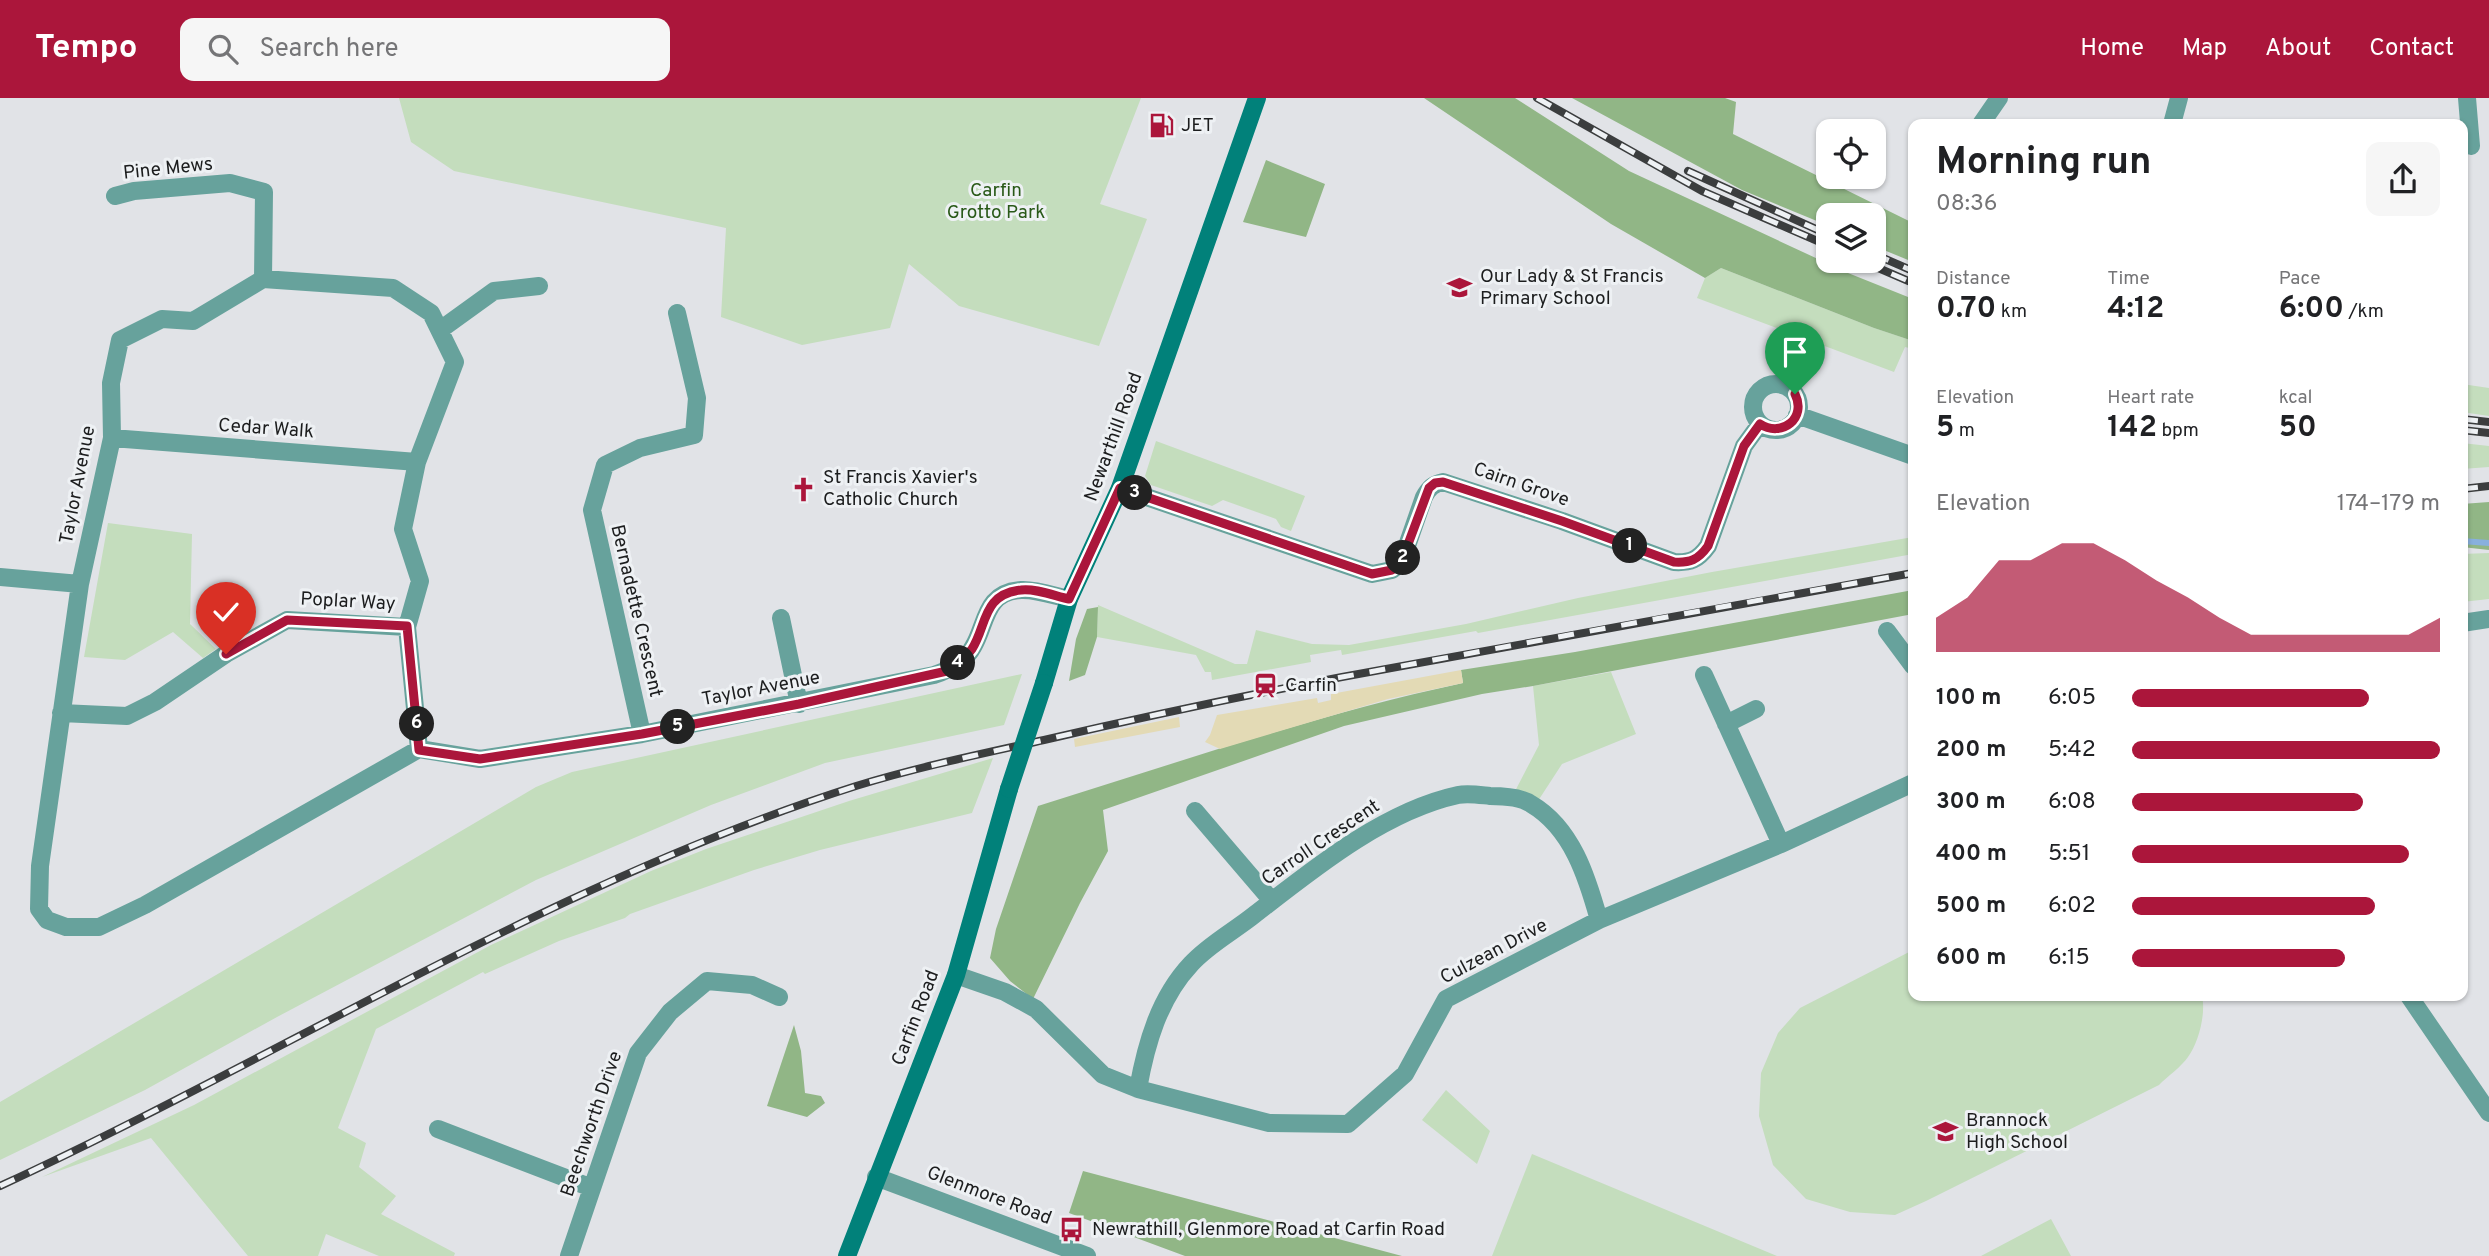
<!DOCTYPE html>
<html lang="en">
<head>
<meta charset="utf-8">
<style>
  :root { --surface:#fff; --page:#f6f6f6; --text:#202124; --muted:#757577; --accent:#ab163b }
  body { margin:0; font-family:Overpass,sans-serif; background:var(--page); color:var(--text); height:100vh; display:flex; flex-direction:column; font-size:26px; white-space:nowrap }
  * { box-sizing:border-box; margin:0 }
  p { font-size:23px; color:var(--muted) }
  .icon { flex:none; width:38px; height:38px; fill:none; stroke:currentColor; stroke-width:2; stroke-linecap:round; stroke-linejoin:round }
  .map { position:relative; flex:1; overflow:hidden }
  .details { position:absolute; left:1908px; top:21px; width:560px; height:882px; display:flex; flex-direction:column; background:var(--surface); border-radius:14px; box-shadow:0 2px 5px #0004 }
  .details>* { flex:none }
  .fabs { position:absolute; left:1816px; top:21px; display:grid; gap:14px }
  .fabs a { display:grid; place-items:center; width:70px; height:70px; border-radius:14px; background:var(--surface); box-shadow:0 2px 5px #0004; font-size:35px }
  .pin { position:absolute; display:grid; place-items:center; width:60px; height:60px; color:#fff; margin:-72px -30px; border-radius:50% 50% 50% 0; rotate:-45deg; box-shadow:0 0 7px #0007 }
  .pin .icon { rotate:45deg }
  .km { position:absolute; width:35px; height:35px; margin:-18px; border-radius:50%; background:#222; color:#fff; font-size:19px; line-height:35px; text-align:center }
  .round { display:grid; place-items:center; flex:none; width:74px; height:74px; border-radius:14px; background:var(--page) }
  .head { display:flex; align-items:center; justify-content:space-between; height:119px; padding:0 28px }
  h1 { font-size:38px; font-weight:700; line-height:52px }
  .metrics { display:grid; grid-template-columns:repeat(3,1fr); gap:10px; height:119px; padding:7px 28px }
  .metrics div { display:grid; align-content:center }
  .metrics b { font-size:30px; font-weight:700 }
  .metrics small { font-size:19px; font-weight:400 }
  .metrics p { font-size:19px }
  .chart { height:196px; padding:14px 28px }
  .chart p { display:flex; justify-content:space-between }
  .chart svg { width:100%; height:126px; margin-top:7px; fill:var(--accent); opacity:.7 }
  ul { padding:0 28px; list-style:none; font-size:23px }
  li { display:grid; grid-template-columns:112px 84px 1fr; align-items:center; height:52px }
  li i { height:18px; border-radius:9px; background:var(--accent) }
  header { display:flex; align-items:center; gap:42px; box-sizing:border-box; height:98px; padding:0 35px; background:var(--accent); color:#fff }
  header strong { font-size:33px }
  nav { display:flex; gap:38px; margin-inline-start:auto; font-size:24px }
  .search { width:490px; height:63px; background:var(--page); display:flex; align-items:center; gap:18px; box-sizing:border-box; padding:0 24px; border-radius:14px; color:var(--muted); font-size:26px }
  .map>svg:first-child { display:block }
  .green { fill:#c4ddbd }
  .forest { fill:#91b686 }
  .sand { fill:#e3dab5 }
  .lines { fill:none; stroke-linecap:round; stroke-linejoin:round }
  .stream { stroke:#88b0dd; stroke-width:6 }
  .minor { stroke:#67a29c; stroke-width:18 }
  .tertiary { stroke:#67a29c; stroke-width:18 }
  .secondary { stroke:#01817a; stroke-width:18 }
  .rail-casing { stroke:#3b3d3e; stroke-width:8 }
  .rail { stroke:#eef1f4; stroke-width:5; stroke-dasharray:16; stroke-linecap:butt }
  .secondary-bridge { stroke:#01817a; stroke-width:18 }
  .route-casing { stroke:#fff; stroke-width:14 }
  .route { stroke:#ab163b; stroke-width:9 }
  .labels { text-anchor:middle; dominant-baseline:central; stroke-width:6; stroke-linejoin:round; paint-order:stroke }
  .poi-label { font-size:19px; fill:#1c1d1e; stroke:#eef1f4; text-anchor:start }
  .street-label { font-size:19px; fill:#1c1d1e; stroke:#eef1f4 }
  .park-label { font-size:19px; fill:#295918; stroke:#eef1f4 }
</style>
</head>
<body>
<header>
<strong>Tempo</strong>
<div class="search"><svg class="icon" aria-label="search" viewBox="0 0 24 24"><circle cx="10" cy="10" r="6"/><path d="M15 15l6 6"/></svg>Search here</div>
<nav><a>Home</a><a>Map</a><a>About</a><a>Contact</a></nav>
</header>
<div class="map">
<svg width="2489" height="1158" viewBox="0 0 2489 1158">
  <rect width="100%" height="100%" fill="#e1e3e7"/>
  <path class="green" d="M 399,0 L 1141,0 L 1100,106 L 1147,121 L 1099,248 L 959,208 L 909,166 L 890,230 L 802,247 L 721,219 L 726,130 L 454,73 L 411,44 Z
    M 1721,170 L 1874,230 L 1913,243 L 1913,251 L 1905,249 L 1894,274 L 1697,200 L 1705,180 Z
    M 2462,286 L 2489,290 L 2489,318 L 2462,314 Z
    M 1156,343 L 1305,398 L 1291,433 L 1281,429 L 1276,421 L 1223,402 L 1212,408 L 1151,387 L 1145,378 Z
    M 2462,345 L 2489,348 L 2489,369 L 2462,371 Z
    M 108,425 L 192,436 L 190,526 L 216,551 L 203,560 L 173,534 L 125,562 L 84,559 Z
    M 1913,439 L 1913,456 L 1478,535 L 1476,533 L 1342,557 L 1341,552 L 1310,557 L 1311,564 L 1212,582 L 1211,574 L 1205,574 L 1196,557 L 1097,539 L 1098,507 L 1235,566 L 1247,566 L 1256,532 L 1312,546 L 1349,547 L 1466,526 L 1578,500 L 1712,474 Z
    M 2489,455 L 2489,501 L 2462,504 L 2462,456 Z
    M 1611,574 L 1636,636 L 1562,666 L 1536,706 L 1513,697 L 1539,647 L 1533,588 Z
    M 1022,576 L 1004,627 L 825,665 L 711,707 L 536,782 L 277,919 L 145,992 L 0,1062 L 0,1004 L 536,689 L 572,674 Z
    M 993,660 L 972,715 L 820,752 L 754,772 L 630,816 L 625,820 L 559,843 L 485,876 L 483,874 L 376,931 L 338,1030 L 366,1045 L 359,1069 L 396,1098 L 381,1116 L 455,1155 L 454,1158 L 379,1158 L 326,1136 L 318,1158 L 248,1158 L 151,1040 L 42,1079 L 194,1007 L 491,847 L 651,773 L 706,751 L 849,703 Z
    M 1913,852 L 1913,898 L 2202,898 C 2206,915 2199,944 2188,959 C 2181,969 2168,978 2159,987 L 1926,1103 L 1895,1117 L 1850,1114 L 1806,1101 L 1773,1067 L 1759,1018 L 1761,975 L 1778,935 L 1800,910 Z
    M 1446,992 L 1490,1033 L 1477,1066 L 1422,1022 Z
    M 1532,1056 L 1777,1158 L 1492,1158 Z
    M 2051,1121 L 2071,1158 L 1981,1158 Z"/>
  <path class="forest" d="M 1424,0 L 1515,0 L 1629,73 L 1848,175 L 1913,201 L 1913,243 L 1874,230 L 1721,170 L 1705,180 L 1611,126 Z
    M 1572,0 L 1725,0 L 1736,4 L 1733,36 L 1913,125 L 1913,164 L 1874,148 L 1874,117 L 1829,117 L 1829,128 L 1742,92 Z
    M 1266,62 L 1325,86 L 1306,139 L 1243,124 Z
    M 2489,404 L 2489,452 L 2462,449 L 2462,406 Z
    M 1913,492 L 1913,516 L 1533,588 L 1482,596 L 1344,628 L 1103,712 L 1108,753 L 1080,805 L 1033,901 L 1010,883 L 990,860 L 996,831 L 1038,708 C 1179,664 1319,616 1463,585 L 1461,572 L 1575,554 Z
    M 1098,509 L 1097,539 L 1085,577 L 1069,583 L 1076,541 L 1087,511 Z
    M 794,927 L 801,953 L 805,995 L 821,998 L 825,1005 L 807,1019 L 767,1008 Z
    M 1083,1073 L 1402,1158 L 1185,1158 L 1069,1115 Z"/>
  <path class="sand" d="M 1461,572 L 1463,585 L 1388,601 L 1220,651 L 1205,644 L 1210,637 L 1217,617 L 1317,600 L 1318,605 L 1331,602 L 1331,596 Z
    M 1179,619 L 1180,629 L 1075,649 L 1074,641 Z"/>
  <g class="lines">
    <path class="stream" d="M 2462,443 L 2489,445"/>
    <path class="minor" d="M 2467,0 L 2471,48
      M 1981,26 L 1999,0
      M 2172,26 L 2179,0
      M 115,98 L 134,93 L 230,85 L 264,94 L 263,181
      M 440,232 L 494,193 L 539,188
      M1753 309a23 23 0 1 1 46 0a23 23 0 1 1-46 0Z
      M 1797,317 L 1913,358
      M 112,340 L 417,364
      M 1120,390 L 1372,476 L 1392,472 L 1401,465 L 1424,399 C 1429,390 1433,386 1443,384 L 1562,423 L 1674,464 C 1690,465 1698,462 1708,448 L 1744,348 L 1760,326
      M 0,479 L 80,486
      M 781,520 L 799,606
      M 2462,525 L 2489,521
      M 1887,533 L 1913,568
      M 1704,577 L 1781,746
      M 61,615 L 127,618 L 155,604 L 226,556 L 287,522 L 407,529
      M 1726,626 L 1756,611
      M 642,636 L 592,412 L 605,367 L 640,350 L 694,337 L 697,300 L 677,215
      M 419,651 L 407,529 L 420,483 L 403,431 L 417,364 L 455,264 L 431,215 L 393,190 L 263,181 L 193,223 L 162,221 L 120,242 L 111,285 L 112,340 L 80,486 L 40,768 L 39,811 L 47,822 L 66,829 L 99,829 L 145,807 L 419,651 L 480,661 L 642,636 L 934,577 C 949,572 965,564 973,549 C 987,526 984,494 1021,492 C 1036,491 1055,498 1069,501
      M 1195,713 L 1272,803
      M 956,877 L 1005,894 L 1036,911 L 1103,977 L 1138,991 L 1269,1025 L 1348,1026 L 1405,976 L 1446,901 L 1599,822 L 1781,746 L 1913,685
      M 2409,898 L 2489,1015
      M 1138,991 C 1146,946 1159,900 1191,866 C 1208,847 1234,833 1254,817 C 1313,771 1384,713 1458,697 C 1468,695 1480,697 1490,698 C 1502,698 1521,699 1531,706 C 1572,730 1587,779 1599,822
      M 438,1031 L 592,1090
      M 569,1158 L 638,955 L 670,914 L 707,883 L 752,887 L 779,899"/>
    <path class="tertiary" d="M 876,1079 L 1087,1158"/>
    <path class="secondary" d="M 1044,585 L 1069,501 L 1120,390 L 1257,0
      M 847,1158 L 956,877 L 1009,691"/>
    <defs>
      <path id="rail" d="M 1537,0 L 1702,93 L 1829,148
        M 1688,73 L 1829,137
        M 1874,156 L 1913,173
        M 1862,163 L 1913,185
        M 2462,321 L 2489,324
        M 2462,332 L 2489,335
        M 2462,391 L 2489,388
        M 0,1088 C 286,956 554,784 856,688 C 918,669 981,656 1044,642 C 1143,619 1242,598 1342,579 C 1532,544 1722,508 1913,475"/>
    </defs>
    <use href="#rail" class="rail-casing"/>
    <use href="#rail" class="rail"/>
    <path class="secondary-bridge" d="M 1009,691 L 1044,585"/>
  </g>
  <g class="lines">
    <defs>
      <path id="route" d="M 226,556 L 287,522 L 407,528 L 419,652 L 480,661 L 642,636 L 799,606 L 947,573 C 956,566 966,560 972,551 C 987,528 982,496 1021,492 C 1035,490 1055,498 1069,501 L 1120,390 L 1372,476 L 1392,472 L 1401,465 L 1429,390 L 1435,385 L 1443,384 L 1562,423 L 1674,464 C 1690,465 1698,462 1708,448 L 1744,348 L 1760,326 C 1782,340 1807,320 1795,296"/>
    </defs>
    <use href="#route" class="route-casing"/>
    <use href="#route" class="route"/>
  </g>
  <defs>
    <symbol id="fuel-bare" viewBox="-9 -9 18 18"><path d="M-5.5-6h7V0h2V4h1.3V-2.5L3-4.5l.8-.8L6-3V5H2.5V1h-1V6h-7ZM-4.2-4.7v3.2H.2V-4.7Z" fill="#ab163b" stroke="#eef1f4" stroke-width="2.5" paint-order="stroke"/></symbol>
    <symbol id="school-bare" viewBox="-9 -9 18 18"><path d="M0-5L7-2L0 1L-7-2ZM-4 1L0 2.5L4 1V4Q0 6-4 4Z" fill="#ab163b" stroke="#eef1f4" stroke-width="2.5" paint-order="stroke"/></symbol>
    <symbol id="church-bare" viewBox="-9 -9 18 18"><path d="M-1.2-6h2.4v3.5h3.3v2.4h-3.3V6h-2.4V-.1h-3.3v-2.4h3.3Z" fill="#ab163b" stroke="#eef1f4" stroke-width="2.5" paint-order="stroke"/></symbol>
    <symbol id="station-bare" viewBox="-9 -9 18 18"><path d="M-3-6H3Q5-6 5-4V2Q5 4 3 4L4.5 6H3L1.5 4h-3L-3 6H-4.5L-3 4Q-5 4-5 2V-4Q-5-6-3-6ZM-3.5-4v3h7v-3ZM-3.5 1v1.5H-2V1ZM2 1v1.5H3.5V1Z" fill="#ab163b" stroke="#eef1f4" stroke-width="2.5" paint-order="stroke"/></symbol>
    <symbol id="bus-bare" viewBox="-9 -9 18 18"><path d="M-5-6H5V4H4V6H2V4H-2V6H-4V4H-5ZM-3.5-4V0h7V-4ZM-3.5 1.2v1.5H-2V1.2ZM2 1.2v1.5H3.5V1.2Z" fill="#ab163b" stroke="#eef1f4" stroke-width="2.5" paint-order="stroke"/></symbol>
  </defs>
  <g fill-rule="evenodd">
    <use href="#fuel-bare" x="1144" y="10" width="35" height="35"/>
    <use href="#school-bare" x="1442" y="172" width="35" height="35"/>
    <use href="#church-bare" x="786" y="374" width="35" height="35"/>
    <use href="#station-bare" x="1248" y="570" width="35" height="35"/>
    <use href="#school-bare" x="1928" y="1016" width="35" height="35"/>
    <use href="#bus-bare" x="1054" y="1114" width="35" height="35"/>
  </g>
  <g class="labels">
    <g class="poi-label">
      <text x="1181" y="28">JET</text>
      <text x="1480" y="179">Our Lady &amp; St Francis<tspan x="1480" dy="22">Primary School</tspan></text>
      <text x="823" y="380">St Francis Xavier's<tspan x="823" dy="22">Catholic Church</tspan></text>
      <text x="1285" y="588">Carfin</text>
      <text x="1966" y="1023">Brannock<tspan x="1966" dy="22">High School</tspan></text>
      <text x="1092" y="1132">Newrathill, Glenmore Road at Carfin Road</text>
    </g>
    <g class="street-label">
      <text transform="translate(168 71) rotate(-6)">Pine Mews</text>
      <text transform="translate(266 331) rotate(4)">Cedar Walk</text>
      <text transform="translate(1114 339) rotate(-70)">Newarthill Road</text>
      <text transform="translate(78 387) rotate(-79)">Taylor Avenue</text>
      <text transform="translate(1521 387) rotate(19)">Cairn Grove</text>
      <text transform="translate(348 504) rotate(3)">Poplar Way</text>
      <text transform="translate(636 513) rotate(77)">Bernadette Crescent</text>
      <text transform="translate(761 591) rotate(-11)">Taylor Avenue</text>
      <text transform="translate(1321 745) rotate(-34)">Carroll Crescent</text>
      <text transform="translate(1494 854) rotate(-28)">Culzean Drive</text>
      <text transform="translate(916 920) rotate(-69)">Carfin Road</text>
      <text transform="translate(592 1026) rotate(-71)">Beechworth Drive</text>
      <text transform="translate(989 1098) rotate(21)">Glenmore Road</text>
    </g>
    <g class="park-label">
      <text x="996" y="93">Carfin<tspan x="996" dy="22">Grotto Park</tspan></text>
    </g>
  </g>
</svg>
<div class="fabs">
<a><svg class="icon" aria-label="locate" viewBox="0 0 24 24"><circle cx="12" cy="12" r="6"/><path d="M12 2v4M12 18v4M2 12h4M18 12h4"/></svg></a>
<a><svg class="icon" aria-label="layers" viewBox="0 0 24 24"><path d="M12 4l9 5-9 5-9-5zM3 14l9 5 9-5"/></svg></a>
</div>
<div class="pin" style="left:1795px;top:296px;background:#1e9e55"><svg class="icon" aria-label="arrive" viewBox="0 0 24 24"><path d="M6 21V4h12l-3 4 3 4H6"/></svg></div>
<div class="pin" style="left:226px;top:556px;background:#d93025"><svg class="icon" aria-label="check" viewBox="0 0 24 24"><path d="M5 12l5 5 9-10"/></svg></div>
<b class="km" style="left:1630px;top:448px">1</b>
<b class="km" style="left:1403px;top:460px">2</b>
<b class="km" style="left:1135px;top:395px">3</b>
<b class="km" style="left:958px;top:565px">4</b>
<b class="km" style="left:678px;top:629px">5</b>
<b class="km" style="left:417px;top:626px">6</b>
<section class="details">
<div class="head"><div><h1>Morning run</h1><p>08:36</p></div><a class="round"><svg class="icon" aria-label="share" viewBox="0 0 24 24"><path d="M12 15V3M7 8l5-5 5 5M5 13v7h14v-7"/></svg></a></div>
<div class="metrics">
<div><p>Distance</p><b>0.70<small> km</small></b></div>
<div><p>Time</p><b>4:12</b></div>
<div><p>Pace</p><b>6:00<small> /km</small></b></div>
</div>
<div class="metrics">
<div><p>Elevation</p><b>5<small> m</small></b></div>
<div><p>Heart rate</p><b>142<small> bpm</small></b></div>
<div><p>kcal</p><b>50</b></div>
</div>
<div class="chart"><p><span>Elevation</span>174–179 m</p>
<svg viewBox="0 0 160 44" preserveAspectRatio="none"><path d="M0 44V32L10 25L20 12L30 12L40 6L50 6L60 12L70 19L80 25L90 32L100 38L110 38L120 38L130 38L140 38L150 38L160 32V44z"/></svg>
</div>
<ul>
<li><b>100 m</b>6:05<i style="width:77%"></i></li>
<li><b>200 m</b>5:42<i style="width:100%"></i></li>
<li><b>300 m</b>6:08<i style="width:75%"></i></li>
<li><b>400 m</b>5:51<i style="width:90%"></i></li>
<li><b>500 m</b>6:02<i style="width:79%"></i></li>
<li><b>600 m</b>6:15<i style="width:69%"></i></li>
</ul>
</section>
</div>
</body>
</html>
